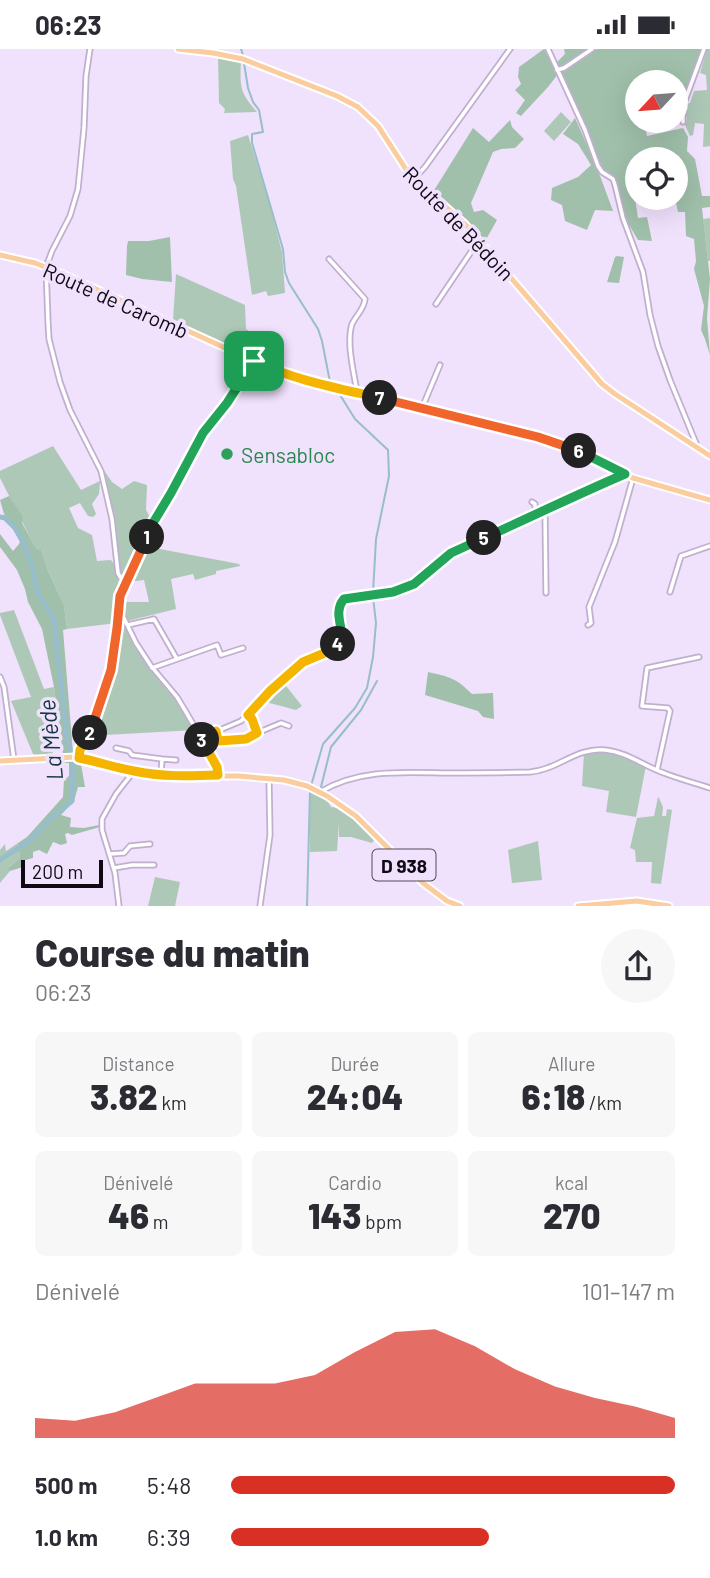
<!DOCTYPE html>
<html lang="fr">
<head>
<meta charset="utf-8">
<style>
  :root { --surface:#fff; --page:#f7f7f7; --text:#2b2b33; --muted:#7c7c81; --accent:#d93025 }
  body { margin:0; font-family:Barlow,sans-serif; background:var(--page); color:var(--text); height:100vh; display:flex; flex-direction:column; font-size:26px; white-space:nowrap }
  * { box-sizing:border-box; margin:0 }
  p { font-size:23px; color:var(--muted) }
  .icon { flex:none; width:38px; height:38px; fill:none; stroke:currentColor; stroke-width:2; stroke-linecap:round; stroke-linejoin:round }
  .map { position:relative; height:857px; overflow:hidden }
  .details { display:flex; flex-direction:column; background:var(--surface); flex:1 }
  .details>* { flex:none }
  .needle { width:46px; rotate:244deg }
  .controls { position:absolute; left:625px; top:21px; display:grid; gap:14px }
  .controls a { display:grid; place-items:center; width:63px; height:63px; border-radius:50%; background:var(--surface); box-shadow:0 7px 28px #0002; font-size:35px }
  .scale { position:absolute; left:21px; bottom:18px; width:82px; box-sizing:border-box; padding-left:7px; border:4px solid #0f0914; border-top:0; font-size:19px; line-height:24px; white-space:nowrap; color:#0f0914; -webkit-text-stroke:5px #f0e1fc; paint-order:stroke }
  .pin { position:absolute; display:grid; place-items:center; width:60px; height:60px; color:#fff; margin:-30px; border-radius:14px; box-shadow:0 4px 10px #0006 }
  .km { position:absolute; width:35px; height:35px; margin:-18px; border-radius:50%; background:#222; color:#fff; font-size:19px; line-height:35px; text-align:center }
  .round { display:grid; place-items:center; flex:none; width:74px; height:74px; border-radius:37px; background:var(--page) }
  .summary { display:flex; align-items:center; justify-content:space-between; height:119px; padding:0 35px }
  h1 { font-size:38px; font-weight:800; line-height:52px }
  .figures { display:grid; grid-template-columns:repeat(3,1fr); gap:10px; height:119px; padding:7px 35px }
  .figures div { display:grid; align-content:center; border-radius:10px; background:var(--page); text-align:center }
  .figures b { font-size:35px; font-weight:800 }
  .figures small { font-size:19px; font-weight:400 }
  .figures p { font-size:19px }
  .chart { height:196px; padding:14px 35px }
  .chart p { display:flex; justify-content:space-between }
  .chart svg { width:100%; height:126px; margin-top:7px; fill:var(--accent); opacity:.7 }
  ul { padding:0 35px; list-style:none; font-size:23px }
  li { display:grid; grid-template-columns:112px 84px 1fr; align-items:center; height:52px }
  li i { height:18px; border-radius:9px; background:var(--accent) }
  .status { display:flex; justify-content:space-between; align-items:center; height:49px; padding:0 35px; background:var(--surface); direction:ltr }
  .status svg { height:19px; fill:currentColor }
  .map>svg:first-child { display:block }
  .green { fill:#aec8b7 }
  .forest { fill:#a0c0ab }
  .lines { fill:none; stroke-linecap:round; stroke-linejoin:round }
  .stream { stroke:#97beca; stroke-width:2 }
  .river { stroke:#97beca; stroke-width:5 }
  .minor-casing { stroke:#c1afcf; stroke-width:7 }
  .major-casing { stroke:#fff; stroke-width:9 }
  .minor { stroke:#fff; stroke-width:3.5 }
  .major { stroke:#facc9e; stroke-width:5 }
  .split-1-casing { stroke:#fff; stroke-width:14 }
  .split-2-casing { stroke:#fff; stroke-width:14 }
  .split-3-casing { stroke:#fff; stroke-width:14 }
  .split-4-casing { stroke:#fff; stroke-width:14 }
  .split-5-casing { stroke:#fff; stroke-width:14 }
  .split-6-casing { stroke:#fff; stroke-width:14 }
  .split-7-casing { stroke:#fff; stroke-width:14 }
  .split-8-casing { stroke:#fff; stroke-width:14 }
  .split-1 { stroke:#22a559; stroke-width:9 }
  .split-2 { stroke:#f0652b; stroke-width:9 }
  .split-3 { stroke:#f5b400; stroke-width:9 }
  .split-4 { stroke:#f5b400; stroke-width:9 }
  .split-5 { stroke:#22a559; stroke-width:9 }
  .split-6 { stroke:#22a559; stroke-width:9 }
  .split-7 { stroke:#f0652b; stroke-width:9 }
  .split-8 { stroke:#f5b400; stroke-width:9 }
  .leisure-dot { fill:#2e9e5b; stroke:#f0e1fc; stroke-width:2.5 }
  .labels { text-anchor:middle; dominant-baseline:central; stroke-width:7; stroke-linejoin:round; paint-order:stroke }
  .shield { fill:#f0e1fc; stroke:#524a5a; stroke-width:2 }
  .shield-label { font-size:19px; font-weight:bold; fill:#0f0914 }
  .street-label { font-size:21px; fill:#0f0914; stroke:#f0e1fc }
  .leisure-label { font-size:21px; fill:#27864d; stroke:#f0e1fc; text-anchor:start }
  .water-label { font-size:23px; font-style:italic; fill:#123741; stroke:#f0e1fc }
</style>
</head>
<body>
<div class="status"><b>06:23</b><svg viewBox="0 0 49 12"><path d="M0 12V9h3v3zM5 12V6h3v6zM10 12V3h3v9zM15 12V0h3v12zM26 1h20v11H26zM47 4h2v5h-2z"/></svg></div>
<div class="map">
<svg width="710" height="857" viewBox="0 0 710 857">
  <rect width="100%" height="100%" fill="#f0e1fc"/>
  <path class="green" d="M 707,0 L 710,0 L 710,97 L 703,98 L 704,75 L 695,74 L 693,86 L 690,87 L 685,76 L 687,70 L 684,56 L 690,54 L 694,42 L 707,41 L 706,26 L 700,24 Z
    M 218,7 L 241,12 C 240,37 239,43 257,63 L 224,64 L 225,60 L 219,54 Z
    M 561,63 L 571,73 L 554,92 L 544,82 Z
    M 248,86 L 269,153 L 282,203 L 285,244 L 268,247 L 266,242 L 252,246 L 236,137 L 233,130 L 230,92 Z
    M 710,169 L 710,212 L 708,212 L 703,170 Z
    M 176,225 L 245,256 L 246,280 L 258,288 L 256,309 L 173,271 Z
    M 53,397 L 81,441 L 100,432 L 99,445 L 92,455 L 96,465 L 93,468 L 88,467 L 80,454 L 69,459 L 78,479 L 92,486 L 97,512 L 111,511 C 123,524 118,557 117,574 L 67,580 L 64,556 L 48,522 L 41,500 L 37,502 L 0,429 L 0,422 Z
    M 103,420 L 112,433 L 122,440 L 134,432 L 147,436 L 146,461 L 152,472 L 125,531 L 122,529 L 120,524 L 115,476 L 102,421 Z
    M 144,497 L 239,515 L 240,517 L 216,522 L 216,525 L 195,531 L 193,525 L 171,530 L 176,560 L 127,572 L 121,553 L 149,553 L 144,531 L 129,533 Z
    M 14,561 L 44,640 L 54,638 L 61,688 L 49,693 L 54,707 L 39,707 L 33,705 L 11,652 L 31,648 L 0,566 L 0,564 Z
    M 121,564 L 133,592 L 176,648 L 195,681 L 105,686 L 104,676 L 96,677 L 113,620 Z
    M 283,633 L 302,657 L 296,661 L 262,652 Z
    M 593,702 L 613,703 L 646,717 L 636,768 L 606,763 L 609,742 L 582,737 L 584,704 Z
    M 310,742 L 326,749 L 331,758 C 349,760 363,778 375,790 L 372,794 L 351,788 L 339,788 L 339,774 L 337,802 L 310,803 Z
    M 658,748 L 659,749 L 663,758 L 662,767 L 666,767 L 667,760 L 672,761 L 661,835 L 651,834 L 652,813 L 636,813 L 635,801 L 630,799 L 637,769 L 654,767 Z
    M 538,792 L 542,831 L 512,834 L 508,801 Z
    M 18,794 L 20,809 L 9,818 L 10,822 L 0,834 L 0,801 L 5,795 L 6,802 Z
    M 155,828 L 180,833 L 175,857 L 148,857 Z"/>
  <path class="forest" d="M 544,0 L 558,25 L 548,38 L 521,67 L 516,64 L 525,51 L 515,41 L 521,35 L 518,28 L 519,18 Z
    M 564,0 L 590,0 L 562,18 L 558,18 L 556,14 L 565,5 Z
    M 597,0 L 702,0 L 681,56 L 676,57 L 676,33 L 637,33 L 637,72 L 644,72 L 647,87 L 683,79 L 688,88 L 687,102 L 695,110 L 702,147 L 710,147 L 710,158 L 702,159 L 710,230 L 707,269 L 710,306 L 705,290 L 701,281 L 704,257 L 694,220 L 696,212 L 694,190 L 686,187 L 685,163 L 678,163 L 675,149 L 676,110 L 637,110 L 637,128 L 632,129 L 638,169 L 647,168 L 652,192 L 638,191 L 625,169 L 615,129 L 601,119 L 581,67 L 562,28 L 561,23 Z
    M 575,69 L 596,116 L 613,162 L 595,161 L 587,181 L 565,172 L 562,156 L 551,151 L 552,139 L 578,128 L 591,116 L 578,95 L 563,85 Z
    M 510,71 L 512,78 L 524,90 L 515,99 L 501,100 L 493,103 L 471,154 L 474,163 L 483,161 L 497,171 L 484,194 L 466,173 L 433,143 L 473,79 L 489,93 Z
    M 170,188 L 172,233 L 142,230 L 126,226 L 127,197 L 128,192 L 149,192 Z
    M 617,207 L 624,208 L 619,234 L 607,233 L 615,208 Z
    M 9,447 L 23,468 L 22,474 L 37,501 L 41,500 L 48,522 L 64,556 L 67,580 L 63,581 L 73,704 L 63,705 L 54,638 L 42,580 L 28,553 L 25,540 L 17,521 L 0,498 L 0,485 L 13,502 L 19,495 L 20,492 L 4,465 L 0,451 Z
    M 428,623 C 450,628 456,629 472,645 L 493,644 L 494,670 L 483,668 L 478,662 L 425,646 Z
    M 65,710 L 77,711 L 81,715 L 85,738 L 78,738 L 74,752 L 61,766 L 71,769 L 70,778 L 84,779 L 99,776 L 100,778 L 72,786 L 68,784 L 65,785 L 67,794 L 61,796 L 53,793 L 47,805 L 39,801 L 33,803 L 33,809 L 22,812 L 23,818 L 10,822 L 8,819 L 20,809 L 18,794 L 27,788 L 63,748 L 64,731 L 69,727 L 69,714 L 64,714 Z"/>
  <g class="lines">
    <path class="stream" d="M 241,0 L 244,9
      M 244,14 L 248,39 L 253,53 L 259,61 L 263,83 L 252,85 L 252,94 L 283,200 L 285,223 L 289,234 L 318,280 L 322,292 L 330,333
      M 337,341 L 355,370 L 388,401 L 389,427 L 376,490 L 373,544
      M 311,737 L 323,695 L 355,659 L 367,639 L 373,608 L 376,574 L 373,548
      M 321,738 L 331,698 L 361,661 L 377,632
      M 307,857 L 310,742"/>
    <path class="river" d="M 0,468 L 5,469 L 15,479 L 24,495 L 32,517 L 37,543 L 54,570 L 67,690 L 73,711 L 72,752 L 49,771 L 29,792 L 0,811"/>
    <defs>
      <path id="minor" d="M 90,0 L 86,27 L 84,79 L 78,140 L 70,167 L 52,202 L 46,218 L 48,273 L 49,290 L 60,333 L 70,361 L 101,422 L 112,470 L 118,524 L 125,536
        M 548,0 L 585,81 L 598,117 L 602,123 L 613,130 L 615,136 L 623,169 L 643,223 L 650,266 L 658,297 L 670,331 L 693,387 L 696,394 L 695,397
        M 557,21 L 564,19 L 592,0
        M 683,73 L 683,57 L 704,0
        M 414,130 L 425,118 L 510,0
        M 329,210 L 365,250 C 364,261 356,266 352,275 C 346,294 354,324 357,343
        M 436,255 L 479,191
        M 422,359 L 440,316
        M 532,453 L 535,455 L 535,466
        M 545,462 L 546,544
        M 670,543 L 681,507 L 710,497
        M 120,561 L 136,594 L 151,617 L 177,648 L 186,663 L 210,704 L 217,720 L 218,726
        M 128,576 L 154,570 L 177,610
        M 588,576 L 591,574 L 589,558 L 615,493 L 633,429
        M 152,619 L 217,596 L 221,606 L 243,599
        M 0,628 L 4,638 L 14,711
        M 216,683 L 218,692 L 246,690 L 257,684 L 252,670 L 248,666
        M 257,684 L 281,674 L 289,677
        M 201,689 L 241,672 L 303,613 L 328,603 L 342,592 C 343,577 333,563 343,550 L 393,543 L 414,535 L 453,502 L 625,425
        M 116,699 L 129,702 L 132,706 L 162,710 L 161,726
        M 79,708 L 80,701 L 88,689 L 93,677 L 111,621 L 120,545 L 153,474 L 166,453 L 203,384 L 227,354 L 254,312
        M 162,710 L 176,711
        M 657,721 L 670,662 L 668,659 L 642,657 L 647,619 L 699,608
        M 320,743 C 358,720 402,723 444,724 C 473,724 501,724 530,723 C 557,721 577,698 605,701 C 627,703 644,717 664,724 C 679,730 695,734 710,739
        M 110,805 L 124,804 L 130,797 L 150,795
        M 114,819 L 132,816 L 154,816
        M 119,857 L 115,824 L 102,781 L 102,770 L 116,745 L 134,722
        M 260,857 L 270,786 L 269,730"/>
      <path id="major" d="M 178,0 L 213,4 L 243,10 L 337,47 L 358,58 L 378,77 L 409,125 L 464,174 L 602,335 L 615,345 L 710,407
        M 0,206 L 35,214 L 63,225 L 280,324 L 538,388 L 587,405 L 633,429 L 710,451
        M 0,712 L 75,708 L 148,724 L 177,727 L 238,727 L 284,731 L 307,737 L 327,747 L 356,767 L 423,834 L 447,852 L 460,857
        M 578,857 L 637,852 L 669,857"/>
    </defs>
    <use href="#minor" class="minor-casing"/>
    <use href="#major" class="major-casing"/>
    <use href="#minor" class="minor"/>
    <use href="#major" class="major"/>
  </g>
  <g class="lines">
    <defs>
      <path id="split-1" d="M 147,488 L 153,474 L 171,444 L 203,384 L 227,354 L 254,312"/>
      <path id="split-2" d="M 90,684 L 111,621 L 117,579 L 120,547 L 147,488"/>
      <path id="split-3" d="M 90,684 L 80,701 L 79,709 C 97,712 115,719 134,722 C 161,728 190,727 218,726 L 217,718 L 202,691"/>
      <path id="split-4" d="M 202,691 L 201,689 L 216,682 L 218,692 L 246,690 L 257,684 L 252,670 L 248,666 L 270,642 L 303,613 L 327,603 L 338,595"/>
      <path id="split-5" d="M 338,595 L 342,592 C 343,577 333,563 344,550 L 393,543 L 414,535 L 451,504 L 484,489"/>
      <path id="split-6" d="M 484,489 C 531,468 578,445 625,425 L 579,402"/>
      <path id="split-7" d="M 380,349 L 538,388 L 579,402"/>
      <path id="split-8" d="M 254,312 C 294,331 337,339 380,349"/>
    </defs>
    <use href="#split-1" class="split-1-casing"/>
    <use href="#split-2" class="split-2-casing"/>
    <use href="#split-3" class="split-3-casing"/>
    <use href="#split-4" class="split-4-casing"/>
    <use href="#split-5" class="split-5-casing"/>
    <use href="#split-6" class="split-6-casing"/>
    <use href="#split-7" class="split-7-casing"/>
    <use href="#split-8" class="split-8-casing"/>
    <use href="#split-1" class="split-1"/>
    <use href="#split-2" class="split-2"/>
    <use href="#split-3" class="split-3"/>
    <use href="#split-4" class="split-4"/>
    <use href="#split-5" class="split-5"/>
    <use href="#split-6" class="split-6"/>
    <use href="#split-7" class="split-7"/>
    <use href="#split-8" class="split-8"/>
  </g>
  <circle class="leisure-dot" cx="227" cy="405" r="7"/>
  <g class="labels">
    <rect class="shield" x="372.5" y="800.5" width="63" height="31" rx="5"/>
    <g class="shield-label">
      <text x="404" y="816">D 938</text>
    </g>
    <g class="street-label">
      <text transform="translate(459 174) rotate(46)">Route de Bédoin</text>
      <text transform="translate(116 251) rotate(24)">Route de Caromb</text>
    </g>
    <g class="leisure-label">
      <text x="241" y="405">Sensabloc</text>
    </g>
    <g class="water-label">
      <text transform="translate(50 691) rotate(-96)">La Mède</text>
    </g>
  </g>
</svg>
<div class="controls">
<a><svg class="needle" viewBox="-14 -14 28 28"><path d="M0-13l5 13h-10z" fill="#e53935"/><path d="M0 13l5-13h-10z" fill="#7c7c81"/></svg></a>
<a><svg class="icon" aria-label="locate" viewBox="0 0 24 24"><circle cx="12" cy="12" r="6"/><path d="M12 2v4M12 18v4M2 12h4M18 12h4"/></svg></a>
</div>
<div class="scale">200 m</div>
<div class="pin" style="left:254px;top:312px;background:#1e9e55"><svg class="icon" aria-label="arrive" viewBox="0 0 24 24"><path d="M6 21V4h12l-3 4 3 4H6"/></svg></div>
<b class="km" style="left:147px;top:488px">1</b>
<b class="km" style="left:90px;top:684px">2</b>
<b class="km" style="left:202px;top:691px">3</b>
<b class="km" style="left:338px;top:595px">4</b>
<b class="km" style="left:484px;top:489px">5</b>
<b class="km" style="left:579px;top:402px">6</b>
<b class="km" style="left:380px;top:349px">7</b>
</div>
<section class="details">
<div class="summary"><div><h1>Course du matin</h1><p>06:23</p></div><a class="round"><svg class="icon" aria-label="share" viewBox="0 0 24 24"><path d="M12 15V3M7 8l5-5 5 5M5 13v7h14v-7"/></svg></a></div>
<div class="figures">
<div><p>Distance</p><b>3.82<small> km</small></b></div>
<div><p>Durée</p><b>24:04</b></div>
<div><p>Allure</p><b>6:18<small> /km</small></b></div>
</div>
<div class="figures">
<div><p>Dénivelé</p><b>46<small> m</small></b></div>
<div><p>Cardio</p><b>143<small> bpm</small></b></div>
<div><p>kcal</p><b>270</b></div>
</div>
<div class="chart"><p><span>Dénivelé</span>101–147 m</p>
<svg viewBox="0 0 160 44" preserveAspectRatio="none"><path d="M0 44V37L10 38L20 35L30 30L40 25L50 25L60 25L70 22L80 14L90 7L100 6L110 12L120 20L130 26L140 30L150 33L160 37V44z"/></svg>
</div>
<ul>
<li><b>500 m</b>5:48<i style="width:100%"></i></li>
<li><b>1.0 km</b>6:39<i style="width:58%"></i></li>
</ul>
</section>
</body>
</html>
